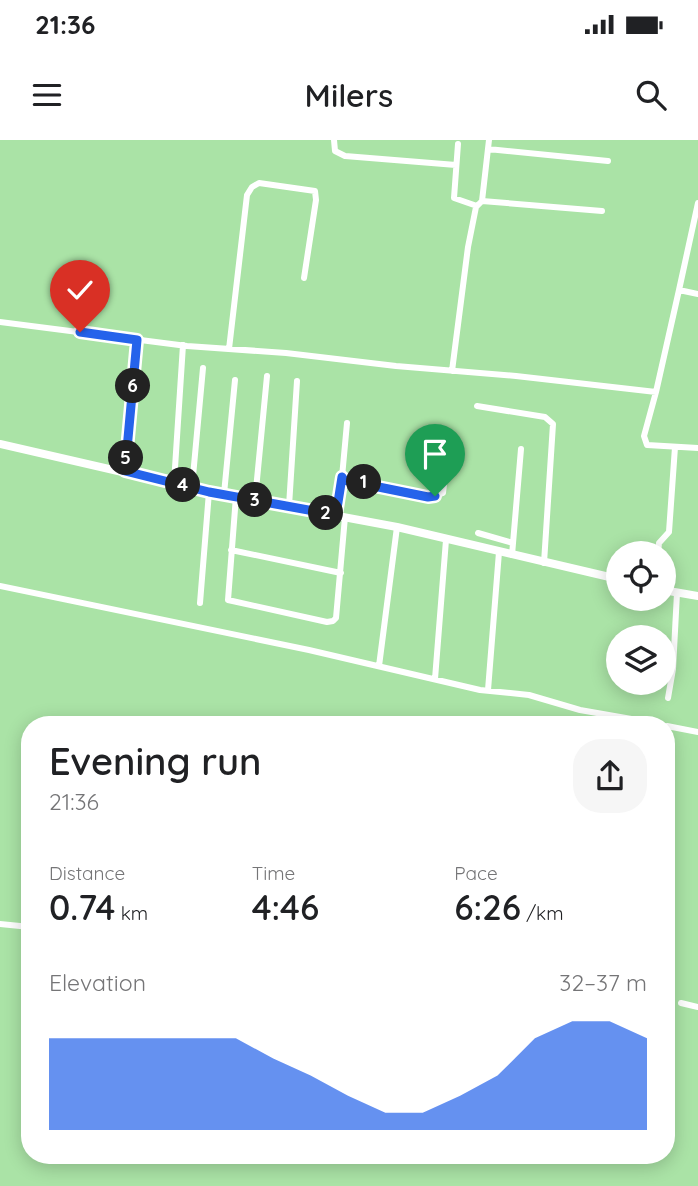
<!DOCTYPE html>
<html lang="en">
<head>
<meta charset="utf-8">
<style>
  :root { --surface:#fff; --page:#f6f6f6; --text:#202124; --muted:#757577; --accent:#2563eb }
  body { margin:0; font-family:Quicksand,sans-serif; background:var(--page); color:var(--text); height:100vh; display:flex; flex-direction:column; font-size:26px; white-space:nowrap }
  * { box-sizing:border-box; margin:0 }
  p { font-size:23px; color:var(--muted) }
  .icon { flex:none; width:38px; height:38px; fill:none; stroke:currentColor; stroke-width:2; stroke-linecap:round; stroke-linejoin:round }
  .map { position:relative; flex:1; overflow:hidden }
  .panel { position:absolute; left:21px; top:576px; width:654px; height:448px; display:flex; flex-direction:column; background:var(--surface); border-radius:28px; box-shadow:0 4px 18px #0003 }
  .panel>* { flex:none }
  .fabs { position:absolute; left:606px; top:401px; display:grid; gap:14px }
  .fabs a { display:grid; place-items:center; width:70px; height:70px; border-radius:50%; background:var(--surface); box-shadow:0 4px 18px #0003; font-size:35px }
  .pin { position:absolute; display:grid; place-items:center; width:60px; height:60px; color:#fff; margin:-72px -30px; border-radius:50% 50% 50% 0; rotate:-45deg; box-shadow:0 0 7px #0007 }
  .pin .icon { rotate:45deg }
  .km { position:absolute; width:35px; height:35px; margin:-18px; border-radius:50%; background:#222; color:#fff; font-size:19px; line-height:35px; text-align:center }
  .round { display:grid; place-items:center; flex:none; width:74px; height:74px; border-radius:28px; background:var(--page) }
  .headline { display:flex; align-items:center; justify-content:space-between; height:119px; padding:0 28px }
  h1 { font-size:38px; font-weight:600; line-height:52px }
  .figures { display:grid; grid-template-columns:repeat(3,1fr); gap:10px; height:119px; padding:7px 28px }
  .figures div { display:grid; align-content:center }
  .figures b { font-size:35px; font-weight:600 }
  .figures small { font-size:19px; font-weight:400 }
  .figures p { font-size:19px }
  .chart { height:196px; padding:14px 28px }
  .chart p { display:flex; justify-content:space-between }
  .chart svg { width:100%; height:126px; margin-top:7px; fill:var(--accent); opacity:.7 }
  .status { display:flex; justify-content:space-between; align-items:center; height:49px; padding:0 35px; background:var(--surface); direction:ltr }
  .status svg { height:19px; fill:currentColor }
  header { display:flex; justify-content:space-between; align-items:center; height:91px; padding:0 28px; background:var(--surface); font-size:32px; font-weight:600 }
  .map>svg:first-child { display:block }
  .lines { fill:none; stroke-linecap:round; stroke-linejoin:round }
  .street { stroke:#fff; stroke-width:6 }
  .secondary { stroke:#fff; stroke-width:8 }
  .route-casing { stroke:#fff; stroke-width:14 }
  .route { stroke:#2563eb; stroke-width:9 }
</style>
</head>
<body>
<div class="status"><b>21:36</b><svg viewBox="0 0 49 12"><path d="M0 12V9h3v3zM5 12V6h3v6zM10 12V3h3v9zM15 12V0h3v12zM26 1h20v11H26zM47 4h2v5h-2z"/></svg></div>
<header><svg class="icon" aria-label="menu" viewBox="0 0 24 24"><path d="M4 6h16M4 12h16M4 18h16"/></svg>Milers<svg class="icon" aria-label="search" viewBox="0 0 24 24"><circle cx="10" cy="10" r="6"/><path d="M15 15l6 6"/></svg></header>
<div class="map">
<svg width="698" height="1046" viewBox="0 0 698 1046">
  <rect width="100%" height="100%" fill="#aae3a6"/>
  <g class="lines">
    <path class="street" d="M 334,0 L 335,11 L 345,16 L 456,25
      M 458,4 L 454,58 L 477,66
      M 488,9 L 608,21
      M 482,61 L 602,71
      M 698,63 L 679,150 L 698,154
      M 0,182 L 187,206 L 286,213 L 396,226 L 516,236 L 656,252 L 644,296 L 647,305 L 698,308
      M 229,209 L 247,55 L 252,47 L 259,43 L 315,51 L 316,60 L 304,138
      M 452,231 L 468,107 L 476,67 L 482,61 L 489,0
      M 656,252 L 679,150
      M 477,266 L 545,277 L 553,284 L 544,423
      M 347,283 L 342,337 L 344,340 L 428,357 L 435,356
      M 438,301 L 431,341 L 435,356 L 443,353 L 449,302
      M 125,331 L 137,200
      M 174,343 L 183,205
      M 192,347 L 203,228
      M 224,354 L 235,240
      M 236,356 L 228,460 L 327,482 L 333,481 L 336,478 L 345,377
      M 255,360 L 267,236
      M 289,366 L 297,241
      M 336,375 L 342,337
      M 478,393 L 513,403
      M 231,410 L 341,433
      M 658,413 L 659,403 L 669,392 L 675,307
      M 512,415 L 521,309
      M 0,446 L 309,510 L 480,550 L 529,555 L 580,570 L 660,584
      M 200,463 L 209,352
      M 379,526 L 397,387
      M 435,539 L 446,400
      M 488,550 L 499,412
      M 668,558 L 673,529 L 677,453
      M 667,586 L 698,592
      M 0,784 L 30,787
      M 681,863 L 698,867"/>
    <path class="secondary" d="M 0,304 L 209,352 L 397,387 L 618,439
      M 663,450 L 698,456"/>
  </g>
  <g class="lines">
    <defs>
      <path id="route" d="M 80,192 L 137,200 L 125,331 L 209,352 L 336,375 L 342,337 L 344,340 L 428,357 L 435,356"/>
    </defs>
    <use href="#route" class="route-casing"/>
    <use href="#route" class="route"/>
  </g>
</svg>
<div class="fabs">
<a><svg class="icon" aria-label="locate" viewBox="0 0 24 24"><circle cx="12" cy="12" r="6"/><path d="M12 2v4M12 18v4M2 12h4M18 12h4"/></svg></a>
<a><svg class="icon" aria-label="layers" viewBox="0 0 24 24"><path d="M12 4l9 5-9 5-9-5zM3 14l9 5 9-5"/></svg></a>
</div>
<div class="pin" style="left:435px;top:356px;background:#1e9e55"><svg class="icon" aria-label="arrive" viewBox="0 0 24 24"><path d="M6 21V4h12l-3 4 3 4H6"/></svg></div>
<div class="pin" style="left:80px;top:192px;background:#d93025"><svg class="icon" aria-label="check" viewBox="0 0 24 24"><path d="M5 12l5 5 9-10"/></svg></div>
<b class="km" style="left:364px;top:342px">1</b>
<b class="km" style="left:326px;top:373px">2</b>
<b class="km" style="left:255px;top:360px">3</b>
<b class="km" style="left:183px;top:345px">4</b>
<b class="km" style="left:126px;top:318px">5</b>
<b class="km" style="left:133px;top:246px">6</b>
<section class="panel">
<div class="headline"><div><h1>Evening run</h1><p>21:36</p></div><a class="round"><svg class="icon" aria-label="share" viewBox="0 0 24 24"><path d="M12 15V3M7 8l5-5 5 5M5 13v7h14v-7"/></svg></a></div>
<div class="figures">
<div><p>Distance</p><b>0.74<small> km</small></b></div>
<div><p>Time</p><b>4:46</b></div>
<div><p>Pace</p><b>6:26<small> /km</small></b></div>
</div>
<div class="chart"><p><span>Elevation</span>32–37 m</p>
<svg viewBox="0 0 160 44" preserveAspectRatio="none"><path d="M0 44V12L10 12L20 12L30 12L40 12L50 12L60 19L70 25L80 32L90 38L100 38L110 32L120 25L130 12L140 6L150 6L160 12V44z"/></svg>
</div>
</section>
</div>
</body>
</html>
